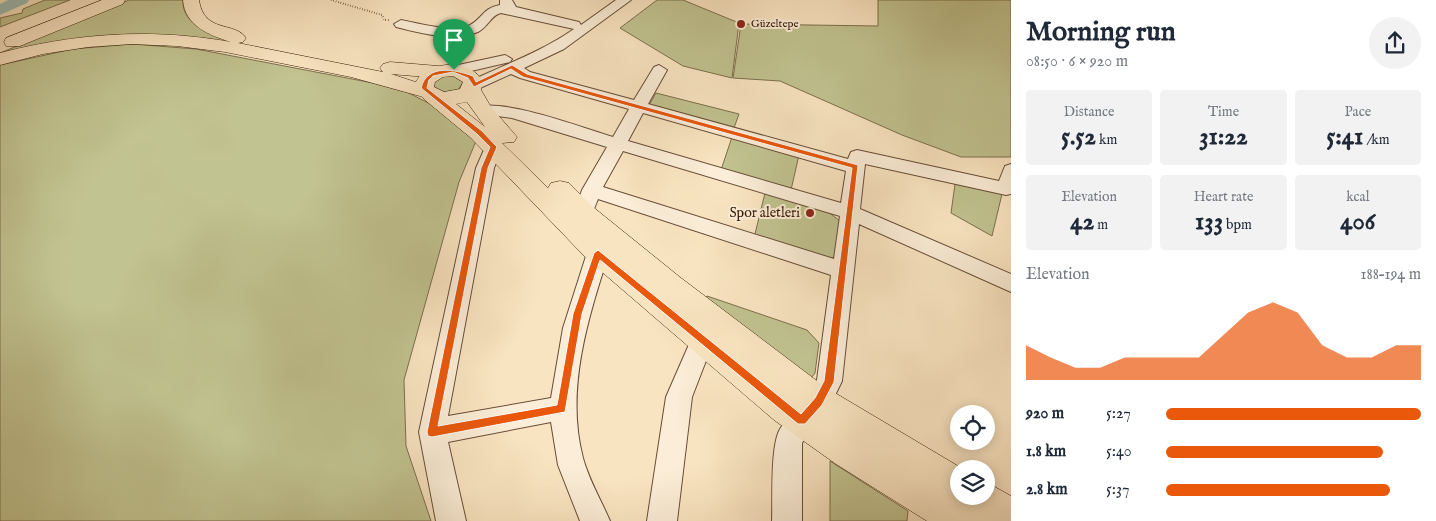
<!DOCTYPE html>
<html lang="en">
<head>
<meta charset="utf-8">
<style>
  :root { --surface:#fff; --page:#f2f2f3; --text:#1f2937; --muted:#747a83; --accent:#ea580c }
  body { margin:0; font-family:"IM FELL English",serif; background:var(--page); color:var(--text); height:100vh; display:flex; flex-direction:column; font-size:19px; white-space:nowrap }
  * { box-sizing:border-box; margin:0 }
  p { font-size:16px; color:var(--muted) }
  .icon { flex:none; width:28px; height:28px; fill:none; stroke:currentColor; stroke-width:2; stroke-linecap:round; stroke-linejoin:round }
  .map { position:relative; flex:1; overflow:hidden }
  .drawer { display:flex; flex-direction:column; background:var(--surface); width:425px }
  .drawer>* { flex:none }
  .controls { position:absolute; left:950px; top:405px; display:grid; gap:10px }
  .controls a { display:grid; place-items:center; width:45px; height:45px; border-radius:50%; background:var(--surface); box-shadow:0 2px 12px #0003; font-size:25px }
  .pin { position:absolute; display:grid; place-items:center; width:42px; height:42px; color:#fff; margin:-51px -21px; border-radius:50% 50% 50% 0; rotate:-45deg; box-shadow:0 0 5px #0007 }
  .pin .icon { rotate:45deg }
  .round { display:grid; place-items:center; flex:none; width:52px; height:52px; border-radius:26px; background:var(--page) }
  .headline { display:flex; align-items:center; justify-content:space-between; height:85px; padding:0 15px }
  h1 { font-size:28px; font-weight:700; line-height:38px }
  .metrics { display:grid; grid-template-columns:repeat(3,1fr); gap:8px; height:85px; padding:5px 15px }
  .metrics div { display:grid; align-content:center; border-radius:5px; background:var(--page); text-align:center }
  .metrics b { font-size:25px; font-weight:700 }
  .metrics small { font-size:14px; font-weight:400 }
  .metrics p { font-size:14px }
  .chart { height:140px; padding:10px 15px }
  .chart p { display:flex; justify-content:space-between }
  .chart svg { width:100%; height:90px; margin-top:5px; fill:var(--accent); opacity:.7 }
  ul { padding:0 15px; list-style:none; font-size:16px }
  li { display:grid; grid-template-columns:80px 60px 1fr; align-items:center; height:38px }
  li i { height:12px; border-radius:6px; background:var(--accent) }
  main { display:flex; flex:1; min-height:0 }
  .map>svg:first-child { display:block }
  .green { fill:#c1c390; stroke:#7c6e4c }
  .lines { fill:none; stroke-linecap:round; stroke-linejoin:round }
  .river { fill:#9ebeb7; fill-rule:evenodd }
  .minor-casing { stroke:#684c36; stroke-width:2 }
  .major-casing { stroke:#371907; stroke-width:1 }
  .highway-casing { stroke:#371907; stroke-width:1 }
  .path { stroke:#371907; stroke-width:2; stroke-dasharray:0.5 2; stroke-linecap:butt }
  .minor { fill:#fbedd7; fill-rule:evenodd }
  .major { fill:#f9e4c1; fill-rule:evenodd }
  .highway { fill:#f9e4c1; fill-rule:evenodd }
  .route { fill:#ea580c; stroke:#fff; fill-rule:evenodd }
  .poi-dot { fill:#8f2418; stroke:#fbedd7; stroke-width:2 }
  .labels { text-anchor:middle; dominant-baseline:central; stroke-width:4; stroke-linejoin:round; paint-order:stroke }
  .far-poi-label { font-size:11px; fill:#371907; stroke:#fbedd7; text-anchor:start }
  .poi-label { font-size:14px; fill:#371907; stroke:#fbedd7; text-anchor:end }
</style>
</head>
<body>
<main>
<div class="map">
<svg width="1011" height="521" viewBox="0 0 1011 521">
  <rect width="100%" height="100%" fill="#f9e4c1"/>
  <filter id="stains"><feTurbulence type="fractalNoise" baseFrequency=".004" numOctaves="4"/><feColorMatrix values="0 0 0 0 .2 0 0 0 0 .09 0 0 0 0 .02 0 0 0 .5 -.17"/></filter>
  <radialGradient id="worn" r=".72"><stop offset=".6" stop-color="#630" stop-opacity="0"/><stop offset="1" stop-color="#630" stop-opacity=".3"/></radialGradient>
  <path class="green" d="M 45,0 L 70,0 L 0,27 L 0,18 L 22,13 L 23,9 Z
    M 129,0 L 183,0 C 181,27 217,34 237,42 L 234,44 L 180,36 L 0,56 L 0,53 Z
    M 657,0 L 683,0 L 739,23 L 732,78 L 683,66 L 620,28 Z
    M 878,0 L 1011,0 L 1011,157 L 961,157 L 902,135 L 780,81 L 733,78 L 741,24 L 878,26 Z
    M 132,44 L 196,49 L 373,83 L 407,92 L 438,108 L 476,141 L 459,182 L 404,380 L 406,446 L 431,521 L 0,521 L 0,65 L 73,49 Z
    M 453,76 L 463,82 L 458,90 L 444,92 L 434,87 L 434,82 L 439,77 Z
    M 656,93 L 739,114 L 734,128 L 649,105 Z
    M 732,137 L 799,155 L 791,190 L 721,170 Z
    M 955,184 L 1002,194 L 992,236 L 951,213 Z
    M 765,193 L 827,211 L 840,221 L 836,257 L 824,259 L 754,238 Z
    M 707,296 L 807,330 L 819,343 L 815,373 L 808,382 L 703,302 Z
    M 830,461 L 908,511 L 907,521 L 830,521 Z"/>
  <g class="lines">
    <path class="river" d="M 8,0 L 29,0 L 27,3 L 0,15 L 0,4 Z"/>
    <defs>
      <path id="minor" d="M 500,0 L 512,0 L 516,7 L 579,22 L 581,25 L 616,0 L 631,0 L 564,49 L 524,68 L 530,72 L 634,100 L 654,67 L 659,65 L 667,70 L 648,104 L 848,159 L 851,152 L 857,150 L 999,181 L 1005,166 L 1011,164 L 1011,194 L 1006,195 L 865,164 L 860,209 L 1011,274 L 1011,292 L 859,224 L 842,381 L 828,410 L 811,429 L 802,443 L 802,521 L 772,521 C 773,499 770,446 780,429 C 791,411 807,399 817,380 L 831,275 L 598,199 L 594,209 L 587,211 L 580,209 L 577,204 L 582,190 L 607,147 L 512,118 L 476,113 L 474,110 L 476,107 C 507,99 580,127 613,137 L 629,109 L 520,78 L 511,74 L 480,88 L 474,90 L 466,85 L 468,82 C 504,65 541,52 574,29 L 501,13 C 491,15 488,27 478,32 C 453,42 420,33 396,27 L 394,24 L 401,20 C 418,23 452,33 468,26 C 482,20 482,8 500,5 ZM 643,113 L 846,171 L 841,203 L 628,141 ZM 623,151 L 840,216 L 834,259 L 603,187 Z
        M 505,55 L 512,59 L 510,62 L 454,75 L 446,70 L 449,67 Z
        M 493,141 L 499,143 L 502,147 L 494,168 L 448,416 L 551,398 L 563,328 L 587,253 L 591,247 L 598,245 L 605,247 L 609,253 C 588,318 565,390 583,458 C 589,480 601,500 610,521 L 580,521 L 558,465 L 551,422 L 448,442 L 466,521 L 436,521 L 419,432 L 476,168 L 487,143 Z
        M 702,330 L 710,333 L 714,340 L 692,397 L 677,521 L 647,521 L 666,397 L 694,333 Z"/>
      <path id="major" d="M 454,64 C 466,67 476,70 483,81 L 481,90 L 491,107 L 517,137 L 514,142 L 502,143 L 548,188 L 551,183 L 560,181 L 569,183 L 593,207 L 681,278 L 825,387 L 963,469 L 959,469 L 959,496 L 986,496 L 986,482 L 1011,496 L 1011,521 L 927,521 L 836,464 L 774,420 L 588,260 L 471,138 L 425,100 L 414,88 C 419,68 436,66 454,64 ZM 453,76 L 463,82 L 460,89 L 444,92 L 434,87 L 435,82 L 443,77 ZM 467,102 L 485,127 L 456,104 Z"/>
      <path id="highway" d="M 102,0 L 125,0 L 123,4 L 20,46 L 6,46 L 4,42 L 6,38 Z
        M 183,0 L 199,0 C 204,34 235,21 246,38 L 243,42 L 238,43 L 383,72 L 380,68 L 383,64 L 390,62 L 438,66 L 445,68 L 448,72 L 445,76 L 438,78 L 391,74 L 434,88 L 437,92 L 434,96 L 427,98 L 351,77 L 225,52 L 177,46 L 132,44 L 88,47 L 43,54 L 0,65 L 0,53 C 77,33 152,28 231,42 C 209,35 185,26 183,0 Z"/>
    </defs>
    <use href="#minor" class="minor-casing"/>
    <use href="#major" class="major-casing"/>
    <use href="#highway" class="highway-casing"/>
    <path class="path" d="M 331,0 L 382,15 L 384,20 L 389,20"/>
    <use href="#minor" class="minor"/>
    <use href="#major" class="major"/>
    <use href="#highway" class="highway"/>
  </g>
  <path class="route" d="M 512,65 L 527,74 L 858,165 L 834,382 L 822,405 L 805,424 L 798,424 L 600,260 L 582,314 L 565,412 L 432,437 L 428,436 L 427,432 L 481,168 L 490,147 L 477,134 L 421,88 C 427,64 454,69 473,76 L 476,82 ZM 511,69 L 523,77 L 852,168 L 824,381 L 815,398 L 801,414 L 598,250 L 594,253 L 573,314 L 557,405 L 438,426 L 488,168 L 497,147 L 482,131 L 427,88 L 429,80 L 433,76 L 453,72 L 468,78 L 474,87 Z"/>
  <g class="poi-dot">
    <circle cx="741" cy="24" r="5"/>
    <circle cx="810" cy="213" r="5"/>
  </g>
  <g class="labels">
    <g class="far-poi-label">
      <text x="751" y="24">Güzeltepe</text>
    </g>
    <g class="poi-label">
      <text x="800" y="213">Spor aletleri</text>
    </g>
  </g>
  <rect width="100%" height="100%" filter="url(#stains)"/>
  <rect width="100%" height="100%" fill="url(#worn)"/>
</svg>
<div class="controls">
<a><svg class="icon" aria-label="locate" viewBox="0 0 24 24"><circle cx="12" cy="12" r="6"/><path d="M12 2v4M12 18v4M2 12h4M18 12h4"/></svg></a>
<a><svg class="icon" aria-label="layers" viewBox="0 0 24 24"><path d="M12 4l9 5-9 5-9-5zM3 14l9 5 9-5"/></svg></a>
</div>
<div class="pin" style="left:454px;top:70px;background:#1e9e55"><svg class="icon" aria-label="arrive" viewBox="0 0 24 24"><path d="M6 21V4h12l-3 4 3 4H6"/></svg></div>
</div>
<section class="drawer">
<div class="headline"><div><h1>Morning run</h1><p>08:50 · 6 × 920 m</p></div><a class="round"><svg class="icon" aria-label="share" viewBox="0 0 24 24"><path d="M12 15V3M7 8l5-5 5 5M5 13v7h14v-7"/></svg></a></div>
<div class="metrics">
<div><p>Distance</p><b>5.52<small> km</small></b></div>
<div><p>Time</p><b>31:22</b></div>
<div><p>Pace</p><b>5:41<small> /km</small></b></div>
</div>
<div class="metrics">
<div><p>Elevation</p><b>42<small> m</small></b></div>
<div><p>Heart rate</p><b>133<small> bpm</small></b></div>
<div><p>kcal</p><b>406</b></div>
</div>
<div class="chart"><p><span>Elevation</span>188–194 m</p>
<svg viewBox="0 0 160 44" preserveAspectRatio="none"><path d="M0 44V27L10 33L20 38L30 38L40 33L50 33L60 33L70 33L80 22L90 11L100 6L110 11L120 27L130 33L140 33L150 27L160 27V44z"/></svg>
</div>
<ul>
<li><b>920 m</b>5:27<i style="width:100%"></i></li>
<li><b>1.8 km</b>5:40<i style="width:85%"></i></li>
<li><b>2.8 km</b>5:37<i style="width:88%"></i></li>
</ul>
</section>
</main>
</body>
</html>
